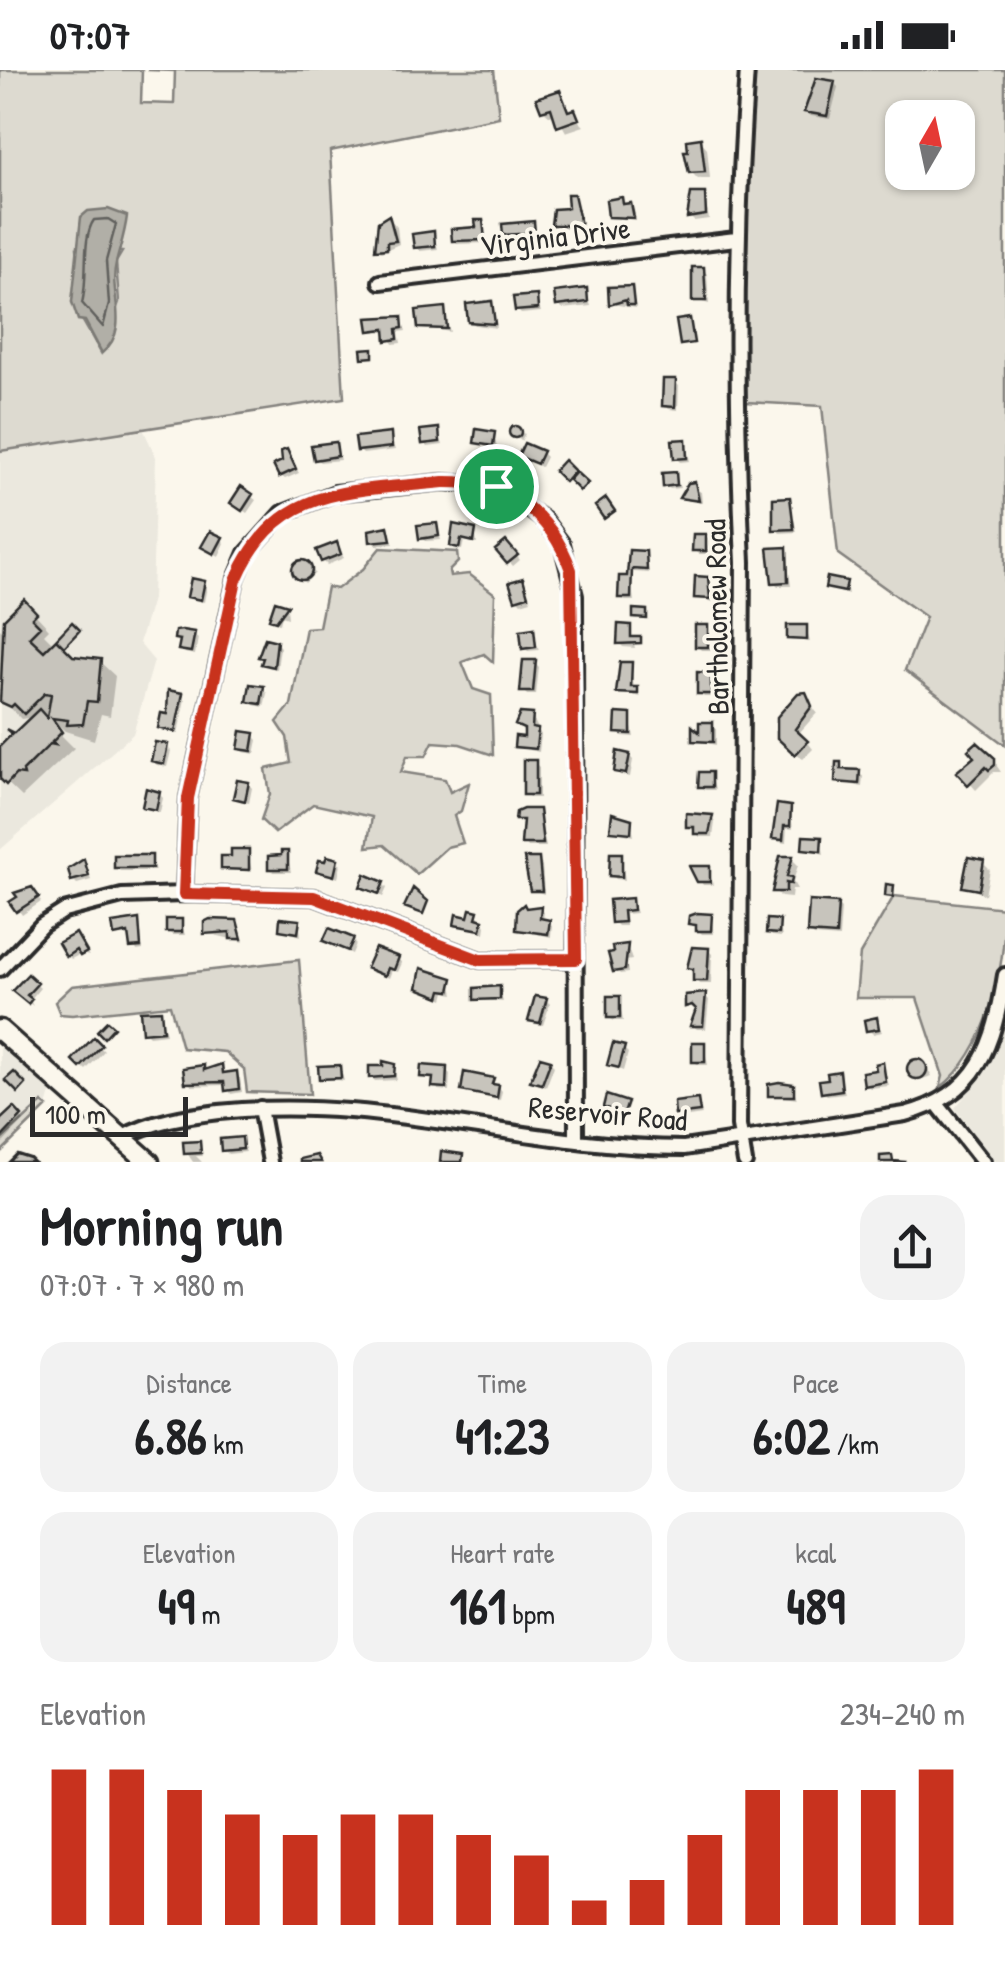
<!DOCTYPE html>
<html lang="en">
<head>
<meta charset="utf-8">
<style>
  :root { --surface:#fff; --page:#f2f2f2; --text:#202124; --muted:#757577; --accent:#c8321e }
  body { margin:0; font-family:"Patrick Hand",sans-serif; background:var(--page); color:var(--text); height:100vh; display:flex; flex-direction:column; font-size:38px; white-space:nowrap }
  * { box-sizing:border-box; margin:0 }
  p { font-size:32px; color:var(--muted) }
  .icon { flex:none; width:55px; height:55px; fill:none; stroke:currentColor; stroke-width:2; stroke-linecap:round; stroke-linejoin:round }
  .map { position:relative; height:1092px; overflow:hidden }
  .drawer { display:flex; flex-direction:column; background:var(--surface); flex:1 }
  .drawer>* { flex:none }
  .needle { width:65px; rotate:9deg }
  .buttons { position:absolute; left:885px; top:30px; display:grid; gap:20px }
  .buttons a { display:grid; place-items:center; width:90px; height:90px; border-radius:20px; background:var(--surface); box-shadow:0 2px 8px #0004; font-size:50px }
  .scale { position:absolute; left:30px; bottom:25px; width:158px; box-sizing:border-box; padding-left:10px; border:5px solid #2b2b2b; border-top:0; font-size:28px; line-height:35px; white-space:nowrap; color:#2b2b2b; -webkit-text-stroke:8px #fbf7ec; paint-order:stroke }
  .pin { position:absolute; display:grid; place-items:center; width:85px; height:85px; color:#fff; margin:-42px; border:5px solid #fff; border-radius:50%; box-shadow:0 2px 10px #0007 }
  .round { display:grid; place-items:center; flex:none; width:105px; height:105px; border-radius:30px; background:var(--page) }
  .summary { display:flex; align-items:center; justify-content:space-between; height:170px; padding:0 40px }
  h1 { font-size:55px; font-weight:700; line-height:75px }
  .stats { display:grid; grid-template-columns:repeat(3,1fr); gap:15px; height:170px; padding:10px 40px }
  .stats div { display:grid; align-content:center; border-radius:25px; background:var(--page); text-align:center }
  .stats b { font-size:50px; font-weight:700 }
  .stats small { font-size:28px; font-weight:400 }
  .stats p { font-size:28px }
  .chart { height:280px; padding:20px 40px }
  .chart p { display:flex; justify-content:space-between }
  .chart svg { width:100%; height:180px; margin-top:10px; stroke:var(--accent); stroke-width:6 }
  .status { display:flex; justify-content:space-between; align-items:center; height:70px; padding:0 50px; background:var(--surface); direction:ltr }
  .status svg { height:28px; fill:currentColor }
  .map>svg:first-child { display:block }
  .built { fill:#ebe8de }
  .green { fill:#dddad0; stroke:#84827e; stroke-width:2.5; fill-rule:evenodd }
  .water { fill:#b1afa7; stroke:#7b7a75; stroke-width:2.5 }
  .shadow { fill:#0003 }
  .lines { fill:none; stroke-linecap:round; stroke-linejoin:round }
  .shore { stroke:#61605d; stroke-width:2.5 }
  .building { fill:#c7c4bc; stroke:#2b2b2b; stroke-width:2.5 }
  .street-casing { stroke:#2b2b2b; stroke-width:20 }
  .secondary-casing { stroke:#2b2b2b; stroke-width:25 }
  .street { stroke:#fbf7ec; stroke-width:12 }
  .secondary { stroke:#fbf7ec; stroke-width:18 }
  .route-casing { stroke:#fff; stroke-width:20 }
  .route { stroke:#c8321e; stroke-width:12 }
  .labels { text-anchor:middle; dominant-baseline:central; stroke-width:8; stroke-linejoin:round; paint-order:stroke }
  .street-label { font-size:30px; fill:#2b2b2b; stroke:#fbf7ec }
</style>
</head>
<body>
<div class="status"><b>07:07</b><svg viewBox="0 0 49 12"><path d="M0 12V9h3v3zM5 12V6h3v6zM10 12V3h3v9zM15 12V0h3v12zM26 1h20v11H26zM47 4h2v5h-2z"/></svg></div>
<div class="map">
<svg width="1005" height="1092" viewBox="0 0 1005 1092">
  <rect width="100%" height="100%" fill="#fbf7ec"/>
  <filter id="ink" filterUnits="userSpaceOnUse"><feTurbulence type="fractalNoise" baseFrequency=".01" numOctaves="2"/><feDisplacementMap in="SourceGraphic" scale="20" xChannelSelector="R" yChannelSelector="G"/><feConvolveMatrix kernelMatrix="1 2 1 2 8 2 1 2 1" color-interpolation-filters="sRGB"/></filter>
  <g filter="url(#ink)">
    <path class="built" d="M 144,361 L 156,387 L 152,529 L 139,573 L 154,591 L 133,664 L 0,780 L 0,381 Z
      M 1005,957 L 1005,1092 L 995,1092 L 955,1038 L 987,1000 Z
      M 0,970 L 53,1016 L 47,1037 L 42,1033 L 0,1071 Z"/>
    <path class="green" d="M 0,0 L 142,0 L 141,33 L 174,34 L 175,1 L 147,0 L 494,0 L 499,47 L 330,81 L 344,328 L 0,381 ZM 77,178 L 122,182 L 116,192 L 119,232 L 101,283 L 72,232 L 79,196 Z
      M 753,0 L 1005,0 L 1005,675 L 905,600 L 926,547 L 838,484 L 822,336 L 745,332 L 744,175 ZM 902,48 L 958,48 L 958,102 L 902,102 Z
      M 380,478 L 457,482 L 458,492 L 449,501 L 450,506 L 469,504 L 495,524 L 493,592 L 484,584 L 462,592 L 473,619 L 491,625 L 493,685 L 460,674 L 433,672 L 426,686 L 407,686 L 401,702 L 445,709 L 450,722 L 469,713 L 461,741 L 454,746 L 463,773 L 447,777 L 417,804 L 384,775 L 367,777 L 372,747 L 313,734 L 275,763 L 261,750 L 270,724 L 266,699 L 291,693 L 287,667 L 277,652 L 291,635 L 306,558 L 319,557 L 327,517 L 337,519 L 363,499 Z
      M 894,826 L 1005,838 C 1005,898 989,980 940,1018 L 943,1006 L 917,928 L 856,928 L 860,884 Z
      M 299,890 L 310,1024 L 247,1022 L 244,999 L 225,982 L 182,978 L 170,935 L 72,945 L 60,944 L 55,932 L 72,916 Z
      M 42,1033 L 47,1037 L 0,1083 L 0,1071 Z"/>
    <path class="water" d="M 108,139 L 127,146 C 125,163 120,177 116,193 C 108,224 132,258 102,283 L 85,251 L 78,250 L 72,232 L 81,147 L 88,141 Z"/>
    <path class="shadow" d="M 834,13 L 838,17 L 830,49 L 811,46 L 807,42 Z
      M 560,23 L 571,43 L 584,56 L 566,62 L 556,44 L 550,46 L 543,40 Z
      M 701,71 L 707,78 L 710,108 L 698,109 L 691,102 Z
      M 704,125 L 709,149 L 694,151 L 690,147 Z
      M 573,126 L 583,158 L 558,158 L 554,154 L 571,140 Z
      M 621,130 L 634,140 L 636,150 L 611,146 Z
      M 389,148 L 397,157 L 399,174 L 381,182 L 377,179 Z
      M 482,152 L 488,173 L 458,174 L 454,170 L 479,159 Z
      M 533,153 L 538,166 L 510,168 L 506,164 Z
      M 433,164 L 438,179 L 420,181 L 416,177 Z
      M 703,200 L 707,204 L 709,234 L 695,230 Z
      M 631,218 L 636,238 L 612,234 Z
      M 586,221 L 591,236 L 562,239 L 558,235 Z
      M 536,227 L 541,242 L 521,244 L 517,240 Z
      M 491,234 L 497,258 L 475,255 L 471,251 Z
      M 444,240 L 450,262 L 421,257 Z
      M 401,249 L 406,261 L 399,262 L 401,273 L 393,274 L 388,263 L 371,260 Z
      M 675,312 L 679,316 L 678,340 L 669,339 L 665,335 Z
      M 512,359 L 525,364 L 521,371 L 511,362 Z
      M 438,361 L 443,375 L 428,377 L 424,373 Z
      M 494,364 L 497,378 L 476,372 Z
      M 390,366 L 395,380 L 363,384 L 359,380 Z
      M 685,371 L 690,391 L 680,392 L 676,388 Z
      M 335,374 L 340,390 L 320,392 L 316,388 Z
      M 287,382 L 299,403 L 285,409 L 281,406 Z
      M 542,383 L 546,387 L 541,397 L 521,386 Z
      M 675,405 L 680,418 L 670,419 L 666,415 Z
      M 689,416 L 701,422 L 702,433 L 682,428 Z
      M 242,420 L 256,430 L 247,443 L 237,436 Z
      M 789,430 L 797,462 L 780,463 L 776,459 Z
      M 436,455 L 441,470 L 425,471 L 421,467 Z
      M 455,457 L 475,461 L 477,474 L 464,471 L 462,480 L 457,479 L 453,475 Z
      M 388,461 L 394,474 L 376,475 L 372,471 Z
      M 705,466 L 709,484 L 699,484 L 695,480 Z
      M 221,469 L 225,473 L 219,486 L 204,477 Z
      M 506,474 L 520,490 L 513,496 L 499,480 Z
      M 336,475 L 344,488 L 327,495 L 323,491 Z
      M 786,480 L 791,516 L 778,516 L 774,512 Z
      M 644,483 L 649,503 L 634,502 L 630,498 Z
      M 303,491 L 315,503 L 305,513 L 293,501 Z
      M 631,509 L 634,531 L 625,531 L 621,527 Z
      M 707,509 L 711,513 L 713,532 L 697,527 Z
      M 522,511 L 531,530 L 521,533 L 517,529 Z
      M 203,513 L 207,517 L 204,532 L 194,530 L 190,526 Z
      M 846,513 L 848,525 L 828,518 Z
      M 24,532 L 49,559 L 44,564 L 54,574 L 72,556 L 79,563 L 63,579 L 72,589 L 100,592 L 115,606 L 110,646 L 101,644 L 94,670 L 65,661 L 50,647 L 46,650 L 74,678 L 22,727 L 0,706 L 0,682 L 34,647 L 21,649 L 0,627 L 0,559 L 5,564 Z
      M 287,537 L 288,548 L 282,546 L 280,554 L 276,552 L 272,548 Z
      M 707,557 L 711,580 L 701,580 L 697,576 Z
      M 630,558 L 635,578 L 623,577 L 619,573 Z
      M 806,558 L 810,572 L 790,568 Z
      M 533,561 L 539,580 L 528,581 L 524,577 Z
      M 194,565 L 198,568 L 195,585 L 185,583 L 176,568 Z
      M 276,573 L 280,577 L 277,599 L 268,597 L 261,586 Z
      M 535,593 L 539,597 L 536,625 L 527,625 L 523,621 Z
      M 631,595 L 634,619 L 641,627 L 619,622 Z
      M 710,605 L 714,627 L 704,627 L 699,623 Z
      M 263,619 L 267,623 L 264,637 L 254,635 L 250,631 Z
      M 181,625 L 185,629 L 178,664 L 165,661 L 161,657 Z
      M 805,625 L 817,643 L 800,662 L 813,679 L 803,689 L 779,667 Z
      M 532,646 L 541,665 L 539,682 L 517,677 L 526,670 L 521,657 Z
      M 630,647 L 634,667 L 622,666 L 618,662 Z
      M 701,655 L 716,659 L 716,675 L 695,671 Z
      M 254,666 L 258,670 L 255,684 L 244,682 L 240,678 Z
      M 167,677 L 171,681 L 167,697 L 157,695 L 153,691 Z
      M 629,686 L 633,690 L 630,707 L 620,705 L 616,701 Z
      M 990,686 L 1001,702 L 994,702 L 976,720 L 960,702 Z
      M 535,693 L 539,697 L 539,728 L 530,728 L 526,724 Z
      M 840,694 L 844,701 L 863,706 L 862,717 L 837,711 Z
      M 711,705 L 715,720 L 705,720 L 701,716 Z
      M 248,714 L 252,718 L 249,733 L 240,731 L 236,727 Z
      M 159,724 L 163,728 L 160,742 L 149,740 L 145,736 Z
      M 790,738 L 793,759 L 787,758 L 786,773 L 779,772 L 775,768 Z
      M 539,742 L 546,777 L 527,777 L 524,773 L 525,753 L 518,749 Z
      M 711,748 L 715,752 L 713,767 L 700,767 L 689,756 Z
      M 631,751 L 634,766 L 613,761 Z
      M 821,770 L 824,784 L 804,778 Z
      M 248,782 L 252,802 L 223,798 Z
      M 287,783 L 291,802 L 274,802 L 270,798 Z
      M 621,785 L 625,810 L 616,809 L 612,805 Z
      M 151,787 L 155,801 L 120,801 L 116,797 Z
      M 792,789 L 798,795 L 793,812 L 797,819 L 792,819 L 791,828 L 781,827 L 775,821 Z
      M 337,791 L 341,795 L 338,808 L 319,801 Z
      M 538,791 L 542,795 L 544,824 L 532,820 Z
      M 84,792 L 91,810 L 77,814 L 73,810 Z
      M 983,793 L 990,800 L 985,825 L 965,816 Z
      M 692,799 L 709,799 L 713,815 L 703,815 Z
      M 383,814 L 387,818 L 383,827 L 363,817 Z
      M 36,824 L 41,832 L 22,845 L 13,832 Z
      M 631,831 L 636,843 L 625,844 L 626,856 L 618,856 L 614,852 Z
      M 837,835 L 841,839 L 839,868 L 814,866 L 810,862 Z
      M 529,837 L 544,842 L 543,851 L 552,856 L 551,867 L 518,859 L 519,841 Z
      M 476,843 L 486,856 L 485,863 L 456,855 Z
      M 711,847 L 714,864 L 702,864 L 691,853 Z
      M 181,851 L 185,865 L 172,865 L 168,861 Z
      M 138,852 L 143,880 L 137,881 L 131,867 L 116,864 Z
      M 236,853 L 244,872 L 206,863 Z
      M 299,853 L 301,866 L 281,860 Z
      M 779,853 L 782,867 L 772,866 L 768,862 Z
      M 79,870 L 89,886 L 81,884 L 71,889 L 68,885 Z
      M 326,870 L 352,870 L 356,874 L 352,884 Z
      M 627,876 L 632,890 L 626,891 L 628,903 L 620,904 L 616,900 Z
      M 708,880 L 712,884 L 711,914 L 699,914 L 689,898 Z
      M 398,889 L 402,893 L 398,902 L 392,900 L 389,908 L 369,898 Z
      M 28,907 L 40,918 L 30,930 L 33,936 L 16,921 Z
      M 451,910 L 454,924 L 446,922 L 444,929 L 419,917 Z
      M 499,918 L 503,932 L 476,929 Z
      M 705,926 L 709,930 L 706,959 L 697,959 L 693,956 L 698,941 L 687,934 Z
      M 619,928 L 623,951 L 613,951 L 609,947 Z
      M 546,930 L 550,934 L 543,955 L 535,954 L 531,950 Z
      M 160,942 L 166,964 L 149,966 L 145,962 Z
      M 876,950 L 882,962 L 873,964 L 869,960 Z
      M 94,971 L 104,981 L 86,1000 L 75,990 Z
      M 704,975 L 708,995 L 698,995 L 694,991 Z
      M 624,979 L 628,983 L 623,1001 L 610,995 Z
      M 550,992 L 554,996 L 546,1017 L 537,1014 L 533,1011 Z
      M 924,992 L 932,1006 L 916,1011 L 908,998 Z
      M 883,995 L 889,1016 L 870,1018 L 866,1014 Z
      M 393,996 L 397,1010 L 375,1011 L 371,1007 Z
      M 221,997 L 225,1005 L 240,1008 L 242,1022 L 231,1024 L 227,1015 L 192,1016 L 188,1012 L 203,998 L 211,1006 Z
      M 340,997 L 344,1011 L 321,1008 Z
      M 446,1000 L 450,1004 L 449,1021 L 438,1020 L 435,1010 L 422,1006 Z
      M 839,1004 L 845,1023 L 827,1025 L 823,1021 Z
      M 495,1013 L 502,1021 L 500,1030 L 464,1020 L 492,1027 Z
      M 793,1016 L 797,1029 L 771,1025 Z
      M 697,1031 L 702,1045 L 682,1048 L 678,1044 Z
      M 626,1034 L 628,1046 L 605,1037 Z
      M 14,1040 L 24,1051 L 3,1073 L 0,1054 Z
      M 241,1069 L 246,1082 L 228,1084 L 224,1080 Z
      M 199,1073 L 203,1086 L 196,1086 L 202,1092 L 193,1092 L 187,1083 Z"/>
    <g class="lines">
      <path class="shore" d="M 94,150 L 108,149 L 116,154 L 106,191 L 109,234 L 103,257 L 82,233 C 89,208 81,168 94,150 Z"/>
    </g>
    <path class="building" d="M 816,8 L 835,11 L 827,46 L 804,42 Z
      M 560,20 L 568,41 L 575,39 L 579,49 L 557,57 L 551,38 L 541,41 L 536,28 Z
      M 701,68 L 705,102 L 689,103 L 684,81 L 688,81 L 687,70 Z
      M 691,123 L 705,123 L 706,145 L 687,148 Z
      M 567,124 L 574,124 L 581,155 L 551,155 L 553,139 L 568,138 Z
      M 622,127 L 623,134 L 631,133 L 634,148 L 608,147 L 606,130 Z
      M 389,145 L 396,171 L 387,172 L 387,179 L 375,180 L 378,152 Z
      M 475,150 L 483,150 L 485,170 L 452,171 L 451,159 L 476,157 Z
      M 534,151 L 535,163 L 503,165 L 502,154 Z
      M 434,161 L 435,176 L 414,178 L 412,164 Z
      M 692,197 L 704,197 L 706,231 L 692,231 Z
      M 632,216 L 634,235 L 627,235 L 626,230 L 609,235 L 608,217 Z
      M 587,218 L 588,232 L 556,236 L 554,222 Z
      M 537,225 L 538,239 L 515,241 L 513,227 Z
      M 492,231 L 495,254 L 468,252 L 466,234 Z
      M 445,237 L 447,259 L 418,258 L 416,240 Z
      M 402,246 L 403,258 L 397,259 L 398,269 L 386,271 L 385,259 L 369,261 L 367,248 Z
      M 690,248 L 694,273 L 680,275 L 676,250 Z
      M 373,278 L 373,287 L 362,288 L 361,279 Z
      M 663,309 L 676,309 L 675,337 L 662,336 Z
      M509 362a6 6 0 1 1 12 0a6 6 0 1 1-12 0Z
      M 439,358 L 440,372 L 422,374 L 420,360 Z
      M 476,359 L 495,362 L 493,376 L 474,373 Z
      M 391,363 L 392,377 L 357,381 L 355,367 Z
      M 686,369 L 687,388 L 674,389 L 672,370 Z
      M 336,372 L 338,386 L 314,390 L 311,375 Z
      M 524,373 L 543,381 L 537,394 L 518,386 Z
      M 287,379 L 296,399 L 279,407 L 273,395 L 282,391 L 281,381 Z
      M 564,390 L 575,401 L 565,412 L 554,401 Z
      M 576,402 L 588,413 L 580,421 L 569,410 Z
      M 676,402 L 677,415 L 663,417 L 662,403 Z
      M 695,412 L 699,431 L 679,428 L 688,413 Z
      M 241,416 L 253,424 L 242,441 L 230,433 Z
      M 790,427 L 794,459 L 773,460 L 773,428 Z
      M 606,428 L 615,441 L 604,449 L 595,436 Z
      M 437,453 L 439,466 L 419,469 L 417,455 Z
      M 453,454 L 476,459 L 474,472 L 461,469 L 459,478 L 450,476 Z
      M 388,456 L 391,470 L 370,472 L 369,460 Z
      M 210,461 L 223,467 L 214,484 L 201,477 Z
      M 693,464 L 706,464 L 706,481 L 692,481 Z
      M 506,471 L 518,485 L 507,494 L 495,480 Z
      M 337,472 L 341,484 L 321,492 L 316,480 Z
      M 787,477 L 788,512 L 772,513 L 768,478 Z
      M 629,480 L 646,481 L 647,500 L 632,499 L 631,528 L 618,528 L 619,506 L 627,506 Z
      M292 500a10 10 0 1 1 20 0a10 10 0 1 1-20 0Z
      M 695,506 L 708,507 L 710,529 L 694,528 Z
      M 827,507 L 847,511 L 845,522 L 825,518 Z
      M 191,508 L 205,511 L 201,530 L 187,527 Z
      M 523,508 L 528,526 L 515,530 L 509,512 Z
      M 24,529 L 37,543 L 32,548 L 40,556 L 29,567 L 44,581 L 56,569 L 73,586 L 101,589 L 97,632 L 87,631 L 83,654 L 67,655 L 68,650 L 52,648 L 62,662 L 52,672 L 55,675 L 50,674 L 23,701 L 24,705 L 16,704 L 6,715 L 0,709 L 0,676 L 12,664 L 6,659 L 14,663 L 39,639 L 47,648 L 51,624 L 45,623 L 24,644 L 14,634 L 11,637 L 0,632 L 4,549 Z
      M 275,531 L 288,535 L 276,551 L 269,549 Z
      M 633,539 L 647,540 L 647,549 L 633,548 Z
      M 72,552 L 80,560 L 64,577 L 56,569 Z
      M 618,554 L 631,555 L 631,567 L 641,567 L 641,573 L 617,574 Z
      M 695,555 L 708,555 L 708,577 L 695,577 Z
      M 787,555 L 807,555 L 807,570 L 787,569 Z
      M 534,558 L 536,577 L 522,579 L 520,560 Z
      M 182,560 L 195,562 L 191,582 L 178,580 L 180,570 L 174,569 L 175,561 Z
      M 265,568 L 277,571 L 274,597 L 261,594 L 263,588 L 258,587 Z
      M 523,590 L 536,590 L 533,622 L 520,622 Z
      M 620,592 L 632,592 L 631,617 L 638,617 L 638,624 L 616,623 Z
      M 697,602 L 711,603 L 711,624 L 697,624 Z
      M 250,614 L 264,616 L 261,634 L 247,632 Z
      M 168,620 L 183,623 L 175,662 L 158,658 L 161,643 L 167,644 Z
      M 806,622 L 812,636 L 795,659 L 808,671 L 795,685 L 777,668 L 777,647 L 798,623 Z
      M 520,643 L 533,644 L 532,658 L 538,659 L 536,679 L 514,677 L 515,666 L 524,667 L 524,659 L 515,655 Z
      M 616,643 L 631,644 L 631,664 L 615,663 Z
      M 699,652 L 713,652 L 713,672 L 692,671 L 692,656 L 699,662 Z
      M 241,661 L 255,663 L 252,681 L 238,679 Z
      M 155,672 L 168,674 L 164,694 L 151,691 Z
      M 977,672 L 995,688 L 995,695 L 989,700 L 986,697 L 968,715 L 956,702 L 974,687 L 968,680 Z
      M 617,681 L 630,684 L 626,704 L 614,702 Z
      M 523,690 L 536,690 L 536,725 L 523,725 Z
      M 836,692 L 841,692 L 841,699 L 860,700 L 859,714 L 835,712 Z
      M 699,702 L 712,702 L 712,717 L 698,717 Z
      M 237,710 L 249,712 L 245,731 L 233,728 Z
      M 146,718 L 160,722 L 156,740 L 142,737 Z
      M 777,734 L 791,736 L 790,756 L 784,756 L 783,770 L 772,769 Z
      M 523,739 L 539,739 L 543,774 L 521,774 L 523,750 L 515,750 L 516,742 Z
      M 612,743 L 632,749 L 631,763 L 610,761 Z
      M 686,743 L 713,745 L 709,764 L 694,764 L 694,757 L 686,757 Z
      M 803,766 L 822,767 L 821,781 L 802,779 Z
      M 231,779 L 249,779 L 249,800 L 221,799 L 221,786 L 231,786 Z
      M 281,781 L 288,781 L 288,799 L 268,799 L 268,786 L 281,785 Z
      M 610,783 L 622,783 L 622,807 L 609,806 Z
      M 114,785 L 152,785 L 152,798 L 114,798 Z
      M 327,786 L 338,789 L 334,806 L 316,801 L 319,790 L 325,791 Z
      M 780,786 L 793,786 L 787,806 L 792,807 L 791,814 L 786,813 L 786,822 L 772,822 Z
      M 968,787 L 984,790 L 979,820 L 962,817 Z
      M 524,788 L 539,788 L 542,821 L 530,821 Z
      M 84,789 L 89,806 L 71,811 L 68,799 Z
      M 689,796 L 710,796 L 710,812 L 697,812 Z
      M 365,804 L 384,812 L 379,824 L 360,817 Z
      M 886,814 L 894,815 L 893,827 L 885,826 Z
      M 32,817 L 39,827 L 16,842 L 9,832 L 17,827 L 14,823 Z
      M 413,818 L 428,831 L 423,844 L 404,837 Z
      M 632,828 L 633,840 L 623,841 L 624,852 L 611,853 L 609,830 Z
      M 809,831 L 838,833 L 836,865 L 807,863 Z
      M 524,834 L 526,838 L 541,836 L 540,848 L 550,850 L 548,864 L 516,860 L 517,840 Z
      M 470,839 L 478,841 L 476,848 L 483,850 L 481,860 L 454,855 L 456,844 L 468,847 Z
      M 697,843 L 712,844 L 711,861 L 696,861 L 696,855 L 688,854 L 689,846 Z
      M 280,848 L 300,850 L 298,863 L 279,860 Z
      M 139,849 L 141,877 L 130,878 L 128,863 L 114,866 L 112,853 Z
      M 166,849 L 182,849 L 182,862 L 166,862 Z
      M 210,849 L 237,850 L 242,869 L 230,869 L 230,862 L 204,864 L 204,852 Z
      M 767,849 L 780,850 L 779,864 L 766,863 Z
      M 329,858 L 354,868 L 348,881 L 323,871 Z
      M 76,863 L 87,882 L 80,886 L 76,880 L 66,887 L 58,873 Z
      M 628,874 L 625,900 L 613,902 L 608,883 L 613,882 L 612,876 Z
      M 692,877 L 709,878 L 707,911 L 693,911 L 693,899 L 687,898 Z
      M 375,878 L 399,887 L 394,900 L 388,898 L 385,906 L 366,898 Z
      M 421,898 L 453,908 L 450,921 L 442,920 L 440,927 L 417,918 Z
      M 28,904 L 38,913 L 27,925 L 32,929 L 28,934 L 12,921 Z
      M 500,916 L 500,929 L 474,930 L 474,918 Z
      M 706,923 L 703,956 L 690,956 L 696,939 L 692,935 L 685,937 L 685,925 Z
      M 535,926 L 547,928 L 540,953 L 528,951 Z
      M 607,926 L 620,926 L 620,948 L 607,948 Z
      M 161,940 L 163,961 L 142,963 L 140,941 Z
      M 877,947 L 879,959 L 866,961 L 864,950 Z
      M 107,951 L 114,957 L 104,968 L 97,961 Z
      M 94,967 L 102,975 L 80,998 L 72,990 Z
      M 692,972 L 705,972 L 705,992 L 692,992 Z
      M 613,973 L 625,976 L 619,998 L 607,995 Z
      M 540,987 L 551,990 L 542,1014 L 530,1011 Z
      M907 999a10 10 0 1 1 20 0a10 10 0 1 1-20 0Z
      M 383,991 L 395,994 L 394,1006 L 369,1008 L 369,996 L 383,996 Z
      M 883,992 L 886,1012 L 864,1016 L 862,1002 L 876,1000 L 875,994 Z
      M 222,994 L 223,1003 L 237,1001 L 239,1019 L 225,1021 L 224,1012 L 185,1013 L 183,998 L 204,995 L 204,1000 Z
      M 340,995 L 341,1008 L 319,1009 L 318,996 Z
      M 421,995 L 447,997 L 446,1018 L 432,1017 L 433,1008 L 420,1007 Z
      M 840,1001 L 842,1020 L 821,1023 L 819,1010 L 828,1009 L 827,1003 Z
      M 14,1002 L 26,1014 L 18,1023 L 5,1010 Z
      M 464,1002 L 494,1008 L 492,1014 L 499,1015 L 497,1028 L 461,1021 Z
      M 779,1012 L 794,1014 L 794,1026 L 768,1026 L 768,1014 Z
      M 606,1025 L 628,1032 L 624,1044 L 603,1037 Z
      M 698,1029 L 700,1042 L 675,1045 L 674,1032 Z
      M 14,1037 L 22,1046 L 0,1069 L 0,1050 Z
      M 242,1067 L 243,1079 L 221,1081 L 220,1069 Z
      M 200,1071 L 201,1083 L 184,1084 L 183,1072 Z
      M 441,1081 L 463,1084 L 462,1092 L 440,1092 Z
      M 17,1084 L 30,1088 L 34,1092 L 9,1092 Z
      M 317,1085 L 321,1092 L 300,1092 L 300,1089 Z
      M 892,1085 L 893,1091 L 906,1092 L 880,1092 L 880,1086 Z"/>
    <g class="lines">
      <defs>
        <path id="street" d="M 380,212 L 736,169
          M 184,824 L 188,728 L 236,509 L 247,483 L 283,443 L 335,423 L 443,412 L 496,416 L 544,450 L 562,474 L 575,526 L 576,1068
          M 0,899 L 42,855 L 64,841 L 122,826 L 184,824 L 314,827 L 480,890 L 575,889
          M 938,1035 L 983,1092
          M 260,1038 L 270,1092
          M 123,1067 C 153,1051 186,1046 219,1042 C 378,1024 527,1078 684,1078 L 905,1044 C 979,1025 994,975 1005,905
          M 745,1092 L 739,1056 L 743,492 C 735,327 735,165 747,0"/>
        <path id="secondary" d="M 0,960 L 149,1092"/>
      </defs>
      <use href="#street" class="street-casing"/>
      <use href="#secondary" class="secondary-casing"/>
      <use href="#street" class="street"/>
      <use href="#secondary" class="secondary"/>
    </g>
  </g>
  <g class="lines" filter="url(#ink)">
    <defs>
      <path id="route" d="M 443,412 C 506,411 550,441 571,500 L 576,889 L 480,890 L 314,827 L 184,824 L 188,728 L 236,510 C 278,413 352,422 443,412 Z"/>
    </defs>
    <use href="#route" class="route-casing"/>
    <use href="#route" class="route"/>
  </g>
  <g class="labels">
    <g class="street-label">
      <text transform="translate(555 166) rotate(-7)">Virginia Drive</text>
      <text transform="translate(716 547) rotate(-91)">Bartholomew Road</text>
      <text transform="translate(608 1043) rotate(5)">Reservoir Road</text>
    </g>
  </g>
</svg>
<div class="buttons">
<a><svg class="needle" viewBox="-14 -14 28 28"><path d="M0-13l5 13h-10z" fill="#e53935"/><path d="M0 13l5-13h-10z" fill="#757577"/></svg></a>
</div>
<div class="scale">100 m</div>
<div class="pin" style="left:496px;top:416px;background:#1e9e55"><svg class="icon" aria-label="arrive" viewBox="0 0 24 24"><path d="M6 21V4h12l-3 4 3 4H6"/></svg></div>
</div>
<section class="drawer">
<div class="summary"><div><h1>Morning run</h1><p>07:07 · 7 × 980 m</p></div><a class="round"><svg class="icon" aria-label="share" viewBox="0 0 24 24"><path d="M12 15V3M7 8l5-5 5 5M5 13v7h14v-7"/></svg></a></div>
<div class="stats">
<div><p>Distance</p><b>6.86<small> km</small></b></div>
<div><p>Time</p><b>41:23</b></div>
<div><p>Pace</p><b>6:02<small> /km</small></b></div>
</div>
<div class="stats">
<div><p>Elevation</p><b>49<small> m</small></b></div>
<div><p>Heart rate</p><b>161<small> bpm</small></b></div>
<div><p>kcal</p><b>489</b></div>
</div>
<div class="chart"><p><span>Elevation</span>234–240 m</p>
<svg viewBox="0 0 160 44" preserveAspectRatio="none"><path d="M5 44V6M15 44V6M25 44V11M35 44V17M45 44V22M55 44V17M65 44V17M75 44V22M85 44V27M95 44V38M105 44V33M115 44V22M125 44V11M135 44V11M145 44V11M155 44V6"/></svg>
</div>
</section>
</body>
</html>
